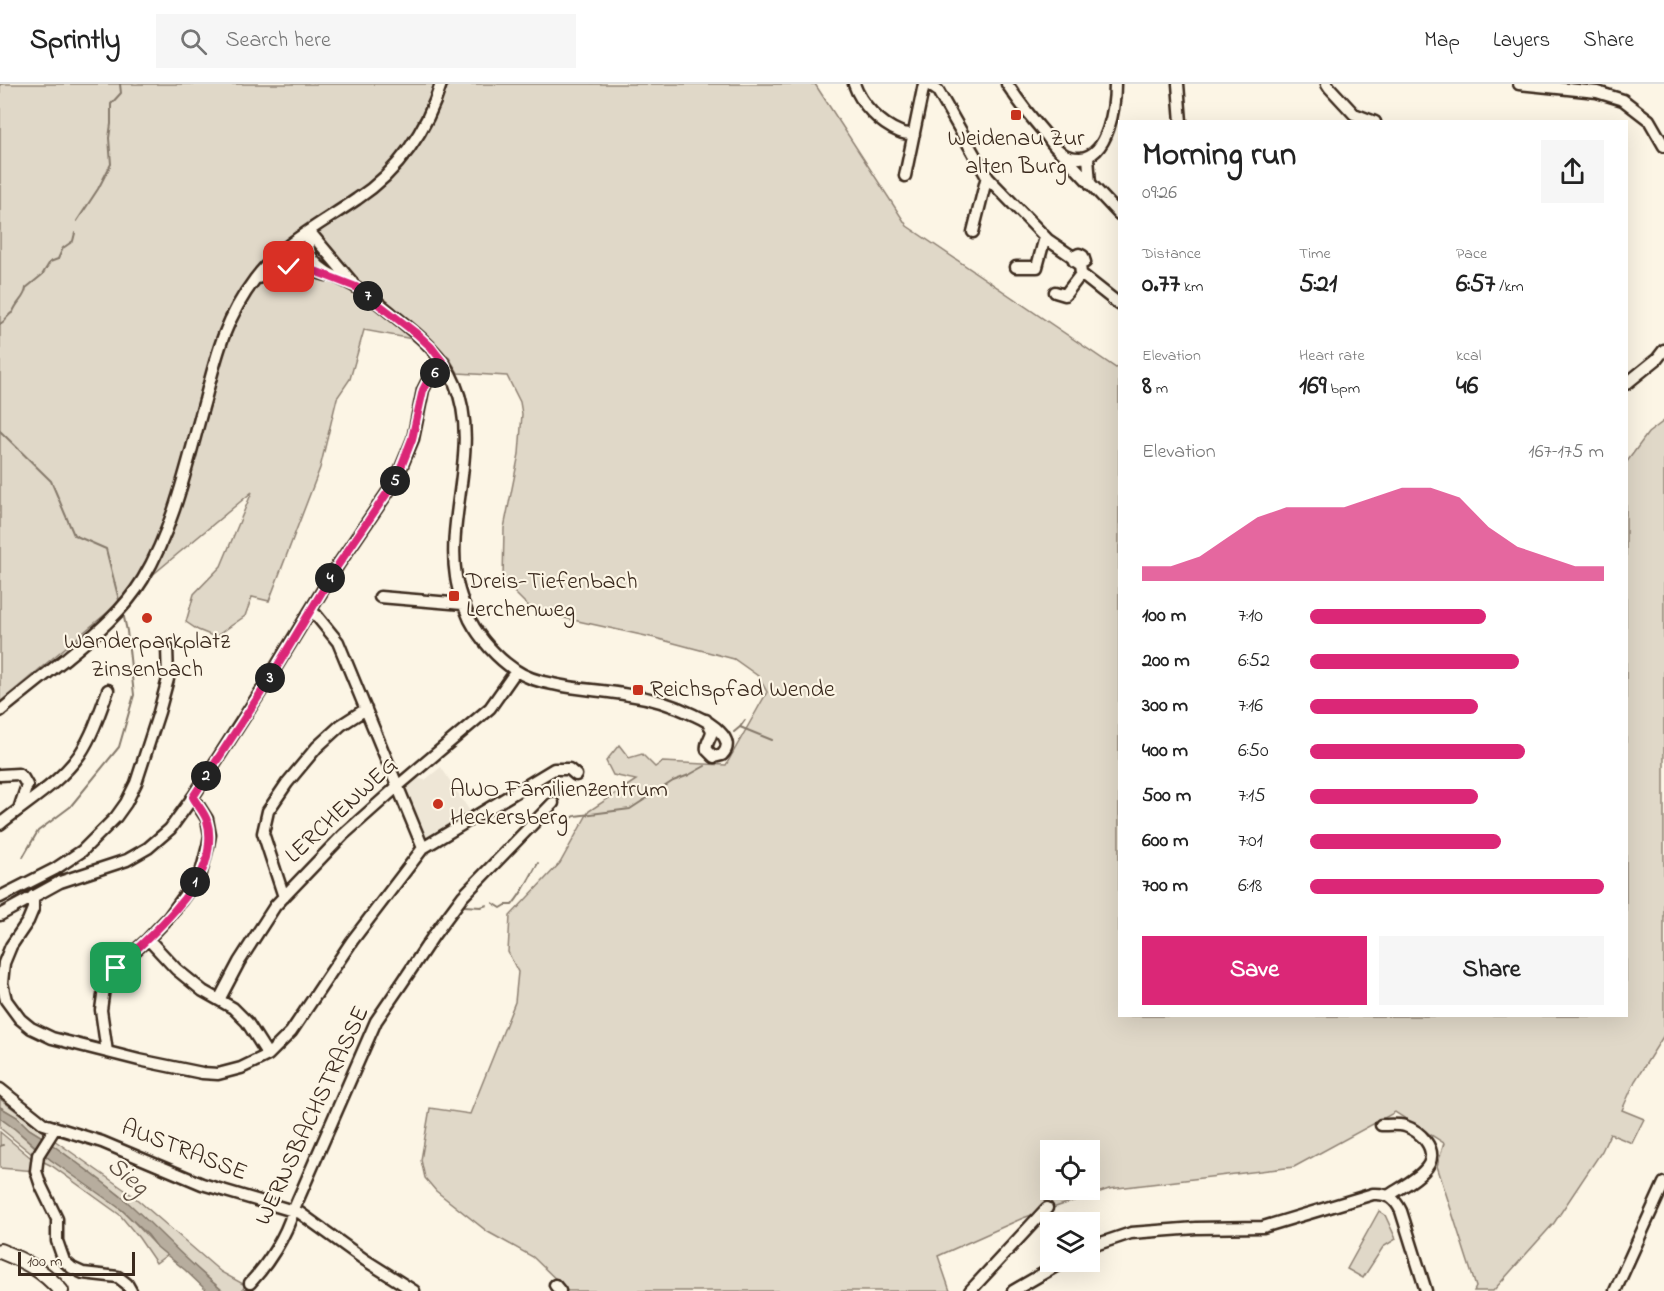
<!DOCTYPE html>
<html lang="en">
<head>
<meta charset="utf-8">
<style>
  :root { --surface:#fff; --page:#f6f6f6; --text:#222; --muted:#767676; --line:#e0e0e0; --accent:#db2777 }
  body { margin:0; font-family:"Indie Flower",sans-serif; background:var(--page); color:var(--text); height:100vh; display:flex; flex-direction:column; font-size:22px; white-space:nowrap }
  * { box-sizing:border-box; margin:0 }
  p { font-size:20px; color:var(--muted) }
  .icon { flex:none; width:33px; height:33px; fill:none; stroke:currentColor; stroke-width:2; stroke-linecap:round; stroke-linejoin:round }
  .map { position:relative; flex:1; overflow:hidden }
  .drawer { position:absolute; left:1118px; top:36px; width:510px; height:897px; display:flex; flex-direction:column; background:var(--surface); border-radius:0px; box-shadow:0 6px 24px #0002 }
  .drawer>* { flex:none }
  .buttons { position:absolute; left:1040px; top:1056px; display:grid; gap:12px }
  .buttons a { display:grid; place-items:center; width:60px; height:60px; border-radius:0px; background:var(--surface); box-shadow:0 6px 24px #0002; font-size:30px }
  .scale { position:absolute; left:18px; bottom:15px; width:117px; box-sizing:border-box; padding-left:6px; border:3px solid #3b2a1e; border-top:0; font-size:16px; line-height:21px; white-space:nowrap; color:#3b2a1e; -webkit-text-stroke:4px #fcf5e5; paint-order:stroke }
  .pin { position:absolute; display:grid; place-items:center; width:51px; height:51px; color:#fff; margin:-26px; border-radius:12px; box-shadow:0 3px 9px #0006 }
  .km { position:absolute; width:30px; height:30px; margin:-15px; border-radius:50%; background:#222; color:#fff; font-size:16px; line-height:30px; text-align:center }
  .round { display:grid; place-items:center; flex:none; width:63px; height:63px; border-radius:0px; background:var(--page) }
  .summary { display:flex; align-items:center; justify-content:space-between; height:102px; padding:0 24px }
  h1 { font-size:33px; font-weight:700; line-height:45px }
  .metrics { display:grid; grid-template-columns:repeat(3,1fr); gap:9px; height:102px; padding:6px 24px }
  .metrics div { display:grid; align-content:center }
  .metrics b { font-size:26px; font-weight:700 }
  .metrics small { font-size:16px; font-weight:400 }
  .metrics p { font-size:16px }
  .chart { height:168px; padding:12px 24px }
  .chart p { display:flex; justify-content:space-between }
  .chart svg { width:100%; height:108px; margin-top:6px; fill:var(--accent); opacity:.7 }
  .button { display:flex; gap:12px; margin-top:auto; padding:12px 24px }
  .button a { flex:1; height:69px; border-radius:0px; background:var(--accent); color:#fff; font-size:24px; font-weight:700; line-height:69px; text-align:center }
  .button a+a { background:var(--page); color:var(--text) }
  ul { padding:0 24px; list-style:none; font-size:20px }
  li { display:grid; grid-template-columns:96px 72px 1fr; align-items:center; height:45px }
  li i { height:15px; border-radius:8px; background:var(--accent) }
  header { display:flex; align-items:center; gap:36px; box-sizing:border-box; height:84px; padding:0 30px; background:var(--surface); border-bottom:2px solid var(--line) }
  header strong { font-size:28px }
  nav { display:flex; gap:33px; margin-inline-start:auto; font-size:21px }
  .search { width:420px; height:54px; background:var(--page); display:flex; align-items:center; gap:15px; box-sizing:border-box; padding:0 21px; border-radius:0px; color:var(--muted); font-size:22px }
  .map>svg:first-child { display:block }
  .built { fill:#eee6d6 }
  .green { fill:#e0d8c8; stroke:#8e8173; stroke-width:1.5; fill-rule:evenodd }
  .water { fill:#b7ad9e; stroke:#85796b; stroke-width:1.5 }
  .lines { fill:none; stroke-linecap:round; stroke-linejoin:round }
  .stream { stroke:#85796b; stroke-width:2 }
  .minor-casing { stroke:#3b2a1e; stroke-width:15 }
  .major-casing { stroke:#3b2a1e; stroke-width:18 }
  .minor { stroke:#fcf5e5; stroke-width:10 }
  .major { stroke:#fcf5e5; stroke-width:14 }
  .route-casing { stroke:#fff; stroke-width:12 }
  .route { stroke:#db2777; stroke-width:8 }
  .poi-dot { fill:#c8321e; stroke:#fcf5e5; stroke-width:2 }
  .labels { text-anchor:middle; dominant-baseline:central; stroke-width:4.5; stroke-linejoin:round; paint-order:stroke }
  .poi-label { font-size:24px; fill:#3b2a1e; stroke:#fcf5e5; text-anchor:start }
  .street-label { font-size:24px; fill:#3b2a1e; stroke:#fcf5e5 }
  .water-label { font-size:26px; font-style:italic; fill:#605144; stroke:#fcf5e5 }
</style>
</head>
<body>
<header>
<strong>Sprintly</strong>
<div class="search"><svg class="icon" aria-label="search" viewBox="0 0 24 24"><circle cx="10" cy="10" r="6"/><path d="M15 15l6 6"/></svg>Search here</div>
<nav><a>Map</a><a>Layers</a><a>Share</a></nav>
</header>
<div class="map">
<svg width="1664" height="1207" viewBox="0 0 1664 1207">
  <rect width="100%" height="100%" fill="#fcf5e5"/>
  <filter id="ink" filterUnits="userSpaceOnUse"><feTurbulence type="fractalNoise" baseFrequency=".0167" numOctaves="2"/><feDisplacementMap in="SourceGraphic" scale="12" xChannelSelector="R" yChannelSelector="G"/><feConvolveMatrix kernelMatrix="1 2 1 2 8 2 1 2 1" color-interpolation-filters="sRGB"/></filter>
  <g filter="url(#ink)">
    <path class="built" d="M 441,683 L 473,732 L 428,756 L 406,709 L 408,701 L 416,694 L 425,696 Z"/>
    <path class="green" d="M 0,0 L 815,0 L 907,142 L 1116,284 L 1119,281 L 1119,932 L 1626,932 L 1626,379 L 1648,349 L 1664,337 L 1664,951 L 1635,997 L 1622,1026 L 1644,1035 L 1632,1059 L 1610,1050 L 1602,1067 L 1554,1139 L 1493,1207 L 1474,1207 L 1476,1203 L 1437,1082 L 1444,1059 L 1395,1028 L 1294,1083 L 1109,1105 L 1023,1134 L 938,1172 L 950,1207 L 568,1207 L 533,1173 L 488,1148 L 436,1107 L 425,1094 L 421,1076 L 430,1024 L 470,1030 L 515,918 L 518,888 L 508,868 L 510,832 L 560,779 L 589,727 L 636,696 L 613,691 L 606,677 L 619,661 L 629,674 L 642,670 L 655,683 L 662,678 L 726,681 L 767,608 L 758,592 L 734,575 L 655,554 L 537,528 L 525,519 L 503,497 L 504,444 L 519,370 L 522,330 L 520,318 L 507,292 L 458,289 L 448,272 L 429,258 L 364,246 L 350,295 L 337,314 L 320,384 L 269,517 L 252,513 L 245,532 L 215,553 L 198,546 L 186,538 L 194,510 L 221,482 L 252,408 L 0,618 ZM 1050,1066 L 1089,1066 L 1089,1106 L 1050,1106 Z
      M 0,1015 L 44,1048 L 42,1053 L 29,1045 L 17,1033 L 0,1023 Z
      M 0,1034 L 15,1045 L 35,1063 L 32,1070 L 0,1044 Z
      M 0,1048 L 36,1078 L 36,1087 L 0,1084 Z
      M 54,1056 L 132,1111 L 221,1188 L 245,1201 L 242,1207 L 223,1207 L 179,1169 L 122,1113 L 51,1060 Z
      M 44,1071 C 70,1090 100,1106 124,1128 C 139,1142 151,1158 167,1171 L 156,1179 L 139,1154 L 120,1131 L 52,1082 L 42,1077 Z
      M 1379,1127 L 1385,1131 L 1396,1155 L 1383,1163 L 1363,1194 L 1347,1185 Z"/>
    <path class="water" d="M 0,1023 L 17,1033 L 29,1045 L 39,1051 C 67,1072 97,1092 124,1115 C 158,1145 188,1179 223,1207 L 207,1207 L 185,1186 L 157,1163 L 148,1151 L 122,1126 L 51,1076 L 15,1045 L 0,1034 Z"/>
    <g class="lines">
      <path class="stream" d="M 77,137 L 98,105 L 111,80 L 109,54 L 111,40 L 111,20 L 121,9 L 120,0
        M 0,240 C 6,237 7,231 13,228 C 17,217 25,214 26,204 L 42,191 L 50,178 L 58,175 L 63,164 L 73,157 L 75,149
        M 0,347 L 51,397 L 74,451 L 106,465 L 120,520
        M 740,643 L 772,656
        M 734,648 L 740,643 L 745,636
        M 562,740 L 575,732 L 630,725 L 673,697 L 689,691 L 705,682
        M 23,773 L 38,747 L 70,723 L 119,663 L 134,611 L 127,547 L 123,529
        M 493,819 L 501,824 L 506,821 L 512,821 C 522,810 530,793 538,779
        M 464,822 L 481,823 L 487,821
        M 0,1062 L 3,1061"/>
      <defs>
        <path id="minor" d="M 854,0 C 861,20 880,40 900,48 C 904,50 910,50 914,50
          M 928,0 L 938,7 L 987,93 L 1048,156 L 1073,173 L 1074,177 L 1080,181 L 1085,178 L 1083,172 L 1079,170 L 1073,173
          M 1007,0 C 1019,18 1032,35 1047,52 C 1051,58 1056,65 1062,69 C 1067,73 1074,74 1080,74 C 1109,72 1115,22 1115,0
          M 1178,0 L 1181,38
          M 1327,0 L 1329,3 L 1354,30 L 1375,38
          M 1519,0 L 1597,8 L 1623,16 L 1649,36 L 1664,62
          M 1071,73 L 1071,79 L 1119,130
          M 1088,73 L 1090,100
          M 905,92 L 924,0
          M 309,147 C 308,157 307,168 314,177 C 324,190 343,195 356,203 C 369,211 381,221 392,230 C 417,250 443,270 455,300 C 481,361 446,431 456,493 C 458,508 464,522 470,536 C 480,555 497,574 515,586 C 525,593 541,598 553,600 C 578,606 604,606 629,611 C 652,614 673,621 694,631 C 703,635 713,640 720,648 C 727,655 730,663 722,671 L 714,673 L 707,666 C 705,658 712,654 712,646 L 706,636
          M 309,147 L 352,198
          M 973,148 L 987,92
          M 1080,181 L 1081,190 L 1119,220
          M 1016,183 L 1037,183 L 1045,153
          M 258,194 C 289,181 294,180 326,191
          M 1055,208 L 1065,211 L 1081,190
          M 1626,300 L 1657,275 L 1664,266
          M 380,513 L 463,520
          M 311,528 L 316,531 L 338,558 L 423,764
          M 0,627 C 21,610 42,593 64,576 C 93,552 123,528 143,495 C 175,441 188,376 205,316 C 217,269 225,235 255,195 C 282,159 321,140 357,115 C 398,88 427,46 441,0
          M 0,691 L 18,690 L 23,694 L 27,701 L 19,725
          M 0,740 C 27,718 60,699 80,670 C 93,650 100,628 108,606
          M 33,812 L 33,825 L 28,837 L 11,862 L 4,879 L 2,899 L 6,916 L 20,935 L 31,944 L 52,954 L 139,976 L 202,989 L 218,990 L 241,984 L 268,971 L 291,948 L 352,857 L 423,764 L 554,685 L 569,685 L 576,691
          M 0,813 L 55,785 L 82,767 L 116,733 L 126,719 L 136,699 L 159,628 L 168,595 L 167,563
          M 284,813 L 263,749 L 268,727 L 287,699 L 317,663 L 341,641 L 366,625
          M 0,831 L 60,798 L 127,776 L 148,764 L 170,745 L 193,713 L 265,601 L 338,481 L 396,396 L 413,355 L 423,306 L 430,292 L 445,281
          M 148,855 L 176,885 L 203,907 L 233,924 L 247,938 L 268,971
          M 219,916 L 239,878 L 275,822 L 343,751 L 399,701 L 490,624 L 516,587
          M 107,968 L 101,926 L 104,904 L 116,884 L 148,855 L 169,833 L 201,789 L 208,762 L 210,751 L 207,735 L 193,713
          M 0,1005 L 44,1040 L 102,1058 L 202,1100 L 300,1129 L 365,1176 L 414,1207
          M 1381,1041 C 1388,1041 1398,1040 1405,1042 C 1420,1047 1437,1064 1429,1080 C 1422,1093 1400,1104 1388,1112
          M 55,1044 L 38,1071 L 36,1087 L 41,1102 L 57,1135 L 57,1157 L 64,1177 L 72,1184 L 83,1189 L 118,1193 L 127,1200 L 131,1207
          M 1089,1163 L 1131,1149 L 1196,1144 L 1263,1143 L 1373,1110 C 1387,1109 1395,1114 1401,1127 L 1426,1207
          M 250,1199 C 268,1180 286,1152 293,1127 L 376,937 L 402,899 L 434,851 L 463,812 L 553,719
          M 555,1201 L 560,1207
          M 970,1207 L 1047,1124
          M 1013,1207 L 1063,1178
          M 1615,1207 L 1664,1099"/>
        <path id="major" d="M 0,1167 C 25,1177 43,1186 61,1207"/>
      </defs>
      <use href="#minor" class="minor-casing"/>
      <use href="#major" class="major-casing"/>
      <use href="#minor" class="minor"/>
      <use href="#major" class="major"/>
    </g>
  </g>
  <g class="lines" filter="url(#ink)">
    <defs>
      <path id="route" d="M 116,884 C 145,858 181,825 200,791 C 208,778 212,752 207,737 C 205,729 197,721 193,713 L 266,601 L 338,481 L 396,396 L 412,355 L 423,306 L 430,292 L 445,281 L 431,263 L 417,250 L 356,203 L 307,184 L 289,183"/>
    </defs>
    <use href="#route" class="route-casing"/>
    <use href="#route" class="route"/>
  </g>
  <g class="poi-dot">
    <rect x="1010" y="25" width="12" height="12" rx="3"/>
    <rect x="448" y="506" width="12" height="12" rx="3"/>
    <circle cx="147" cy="534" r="6"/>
    <rect x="632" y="600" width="12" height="12" rx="3"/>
    <circle cx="438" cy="720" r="6"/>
  </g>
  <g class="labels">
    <g class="poi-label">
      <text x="1016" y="55" text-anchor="middle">Weidenau Zur<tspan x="1016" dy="28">alten Burg</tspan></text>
      <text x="466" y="498">Dreis-Tiefenbach<tspan x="466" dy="28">Lerchenweg</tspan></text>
      <text x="147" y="558" text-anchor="middle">Wanderparkplatz<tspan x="147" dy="28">Zinsenbach</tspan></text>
      <text x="650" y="606">Reichspfad Wende</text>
      <text x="450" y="706">AWO Familienzentrum<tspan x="450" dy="28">Heckersberg</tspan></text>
    </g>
    <g class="street-label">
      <text transform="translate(342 727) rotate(-43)">LERCHENWEG</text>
      <text transform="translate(313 1032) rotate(-65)">WERNSBACHSTRASSE</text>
      <text transform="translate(184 1067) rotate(21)">AUSTRASSE</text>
    </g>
    <g class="water-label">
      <text transform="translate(127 1093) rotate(40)">Sieg</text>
    </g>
  </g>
</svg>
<div class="buttons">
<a><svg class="icon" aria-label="locate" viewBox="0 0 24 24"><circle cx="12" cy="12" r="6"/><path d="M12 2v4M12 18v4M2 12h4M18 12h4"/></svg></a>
<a><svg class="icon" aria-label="layers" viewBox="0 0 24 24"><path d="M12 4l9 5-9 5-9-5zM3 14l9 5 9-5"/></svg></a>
</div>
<div class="scale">100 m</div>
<div class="pin" style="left:116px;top:884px;background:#1e9e55"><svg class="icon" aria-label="arrive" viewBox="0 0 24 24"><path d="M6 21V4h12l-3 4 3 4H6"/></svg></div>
<div class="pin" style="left:289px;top:183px;background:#d93025"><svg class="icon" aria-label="check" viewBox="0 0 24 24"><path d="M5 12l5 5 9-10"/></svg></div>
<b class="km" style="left:195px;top:798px">1</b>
<b class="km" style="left:206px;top:692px">2</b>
<b class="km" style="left:270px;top:594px">3</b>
<b class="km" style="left:330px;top:494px">4</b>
<b class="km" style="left:395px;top:397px">5</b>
<b class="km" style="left:435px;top:289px">6</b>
<b class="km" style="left:368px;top:212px">7</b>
<section class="drawer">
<div class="summary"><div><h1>Morning run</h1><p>09:26</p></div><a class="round"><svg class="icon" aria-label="share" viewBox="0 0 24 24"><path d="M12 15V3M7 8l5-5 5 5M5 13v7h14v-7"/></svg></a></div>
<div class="metrics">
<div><p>Distance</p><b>0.77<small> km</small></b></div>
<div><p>Time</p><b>5:21</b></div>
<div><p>Pace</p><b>6:57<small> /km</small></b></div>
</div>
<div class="metrics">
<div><p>Elevation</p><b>8<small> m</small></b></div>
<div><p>Heart rate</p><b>169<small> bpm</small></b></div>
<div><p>kcal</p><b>46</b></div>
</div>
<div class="chart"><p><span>Elevation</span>167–175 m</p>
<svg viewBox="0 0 160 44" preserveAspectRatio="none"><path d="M0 44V38L10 38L20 34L30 26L40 18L50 14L60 14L70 14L80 10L90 6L100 6L110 10L120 22L130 30L140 34L150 38L160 38V44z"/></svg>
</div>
<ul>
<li><b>100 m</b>7:10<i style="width:60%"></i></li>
<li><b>200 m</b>6:52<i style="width:71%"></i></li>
<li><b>300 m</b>7:16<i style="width:57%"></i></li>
<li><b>400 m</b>6:50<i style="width:73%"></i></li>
<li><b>500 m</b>7:15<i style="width:57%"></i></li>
<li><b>600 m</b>7:01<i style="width:65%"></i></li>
<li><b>700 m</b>6:18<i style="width:100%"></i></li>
</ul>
<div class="button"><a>Save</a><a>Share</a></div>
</section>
</div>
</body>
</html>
